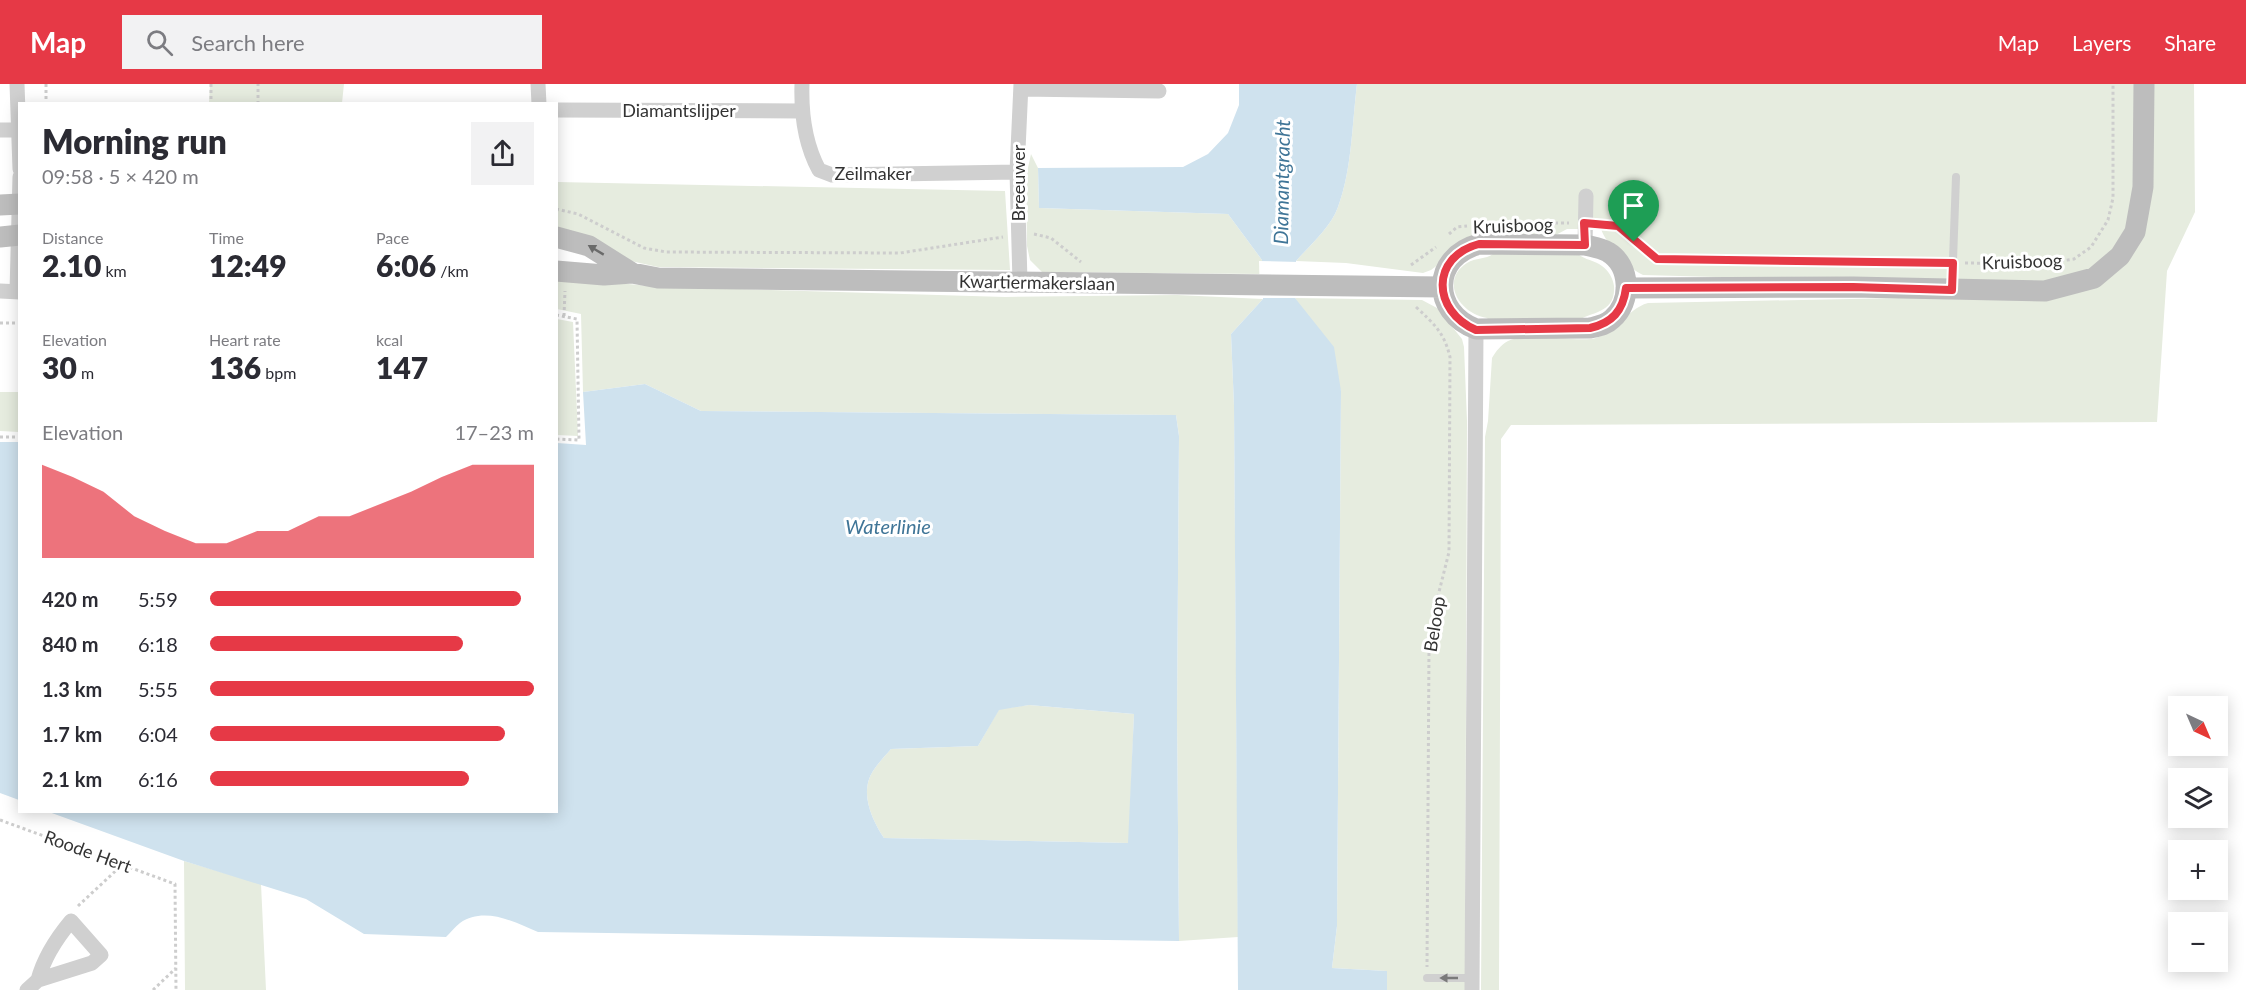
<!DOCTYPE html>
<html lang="en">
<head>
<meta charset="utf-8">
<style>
  :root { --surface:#fff; --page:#f2f2f3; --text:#2b2b33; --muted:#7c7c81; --accent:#e63946 }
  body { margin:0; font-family:Lato,sans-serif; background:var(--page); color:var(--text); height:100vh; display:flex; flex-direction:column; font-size:22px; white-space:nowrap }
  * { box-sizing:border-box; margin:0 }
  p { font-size:20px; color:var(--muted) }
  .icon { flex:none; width:33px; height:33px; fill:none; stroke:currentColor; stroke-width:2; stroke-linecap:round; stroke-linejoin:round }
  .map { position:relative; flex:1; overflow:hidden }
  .panel { position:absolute; left:18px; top:18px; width:540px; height:711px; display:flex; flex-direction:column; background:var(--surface); border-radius:0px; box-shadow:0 3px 15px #0003 }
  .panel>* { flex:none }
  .needle { width:39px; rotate:136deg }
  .tools { position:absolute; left:2168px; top:612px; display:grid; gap:12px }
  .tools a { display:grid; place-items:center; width:60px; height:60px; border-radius:0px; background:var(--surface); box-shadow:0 3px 15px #0003; font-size:30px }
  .pin { position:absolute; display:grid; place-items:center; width:51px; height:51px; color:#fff; margin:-62px -26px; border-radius:50% 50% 50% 0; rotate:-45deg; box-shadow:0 0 6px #0007 }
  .pin .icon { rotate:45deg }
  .round { display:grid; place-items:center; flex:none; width:63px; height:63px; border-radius:0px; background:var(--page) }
  .headline { display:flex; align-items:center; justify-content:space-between; height:102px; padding:0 24px }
  h1 { font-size:33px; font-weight:800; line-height:45px }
  .metrics { display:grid; grid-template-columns:repeat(3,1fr); gap:9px; height:102px; padding:6px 24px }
  .metrics div { display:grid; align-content:center }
  .metrics b { font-size:30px; font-weight:800 }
  .metrics small { font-size:16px; font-weight:400 }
  .metrics p { font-size:16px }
  .chart { height:168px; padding:12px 24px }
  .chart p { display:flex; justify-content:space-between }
  .chart svg { width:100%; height:108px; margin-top:6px; fill:var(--accent); opacity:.7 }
  ul { padding:0 24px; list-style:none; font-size:20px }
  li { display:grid; grid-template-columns:96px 72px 1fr; align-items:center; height:45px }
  li i { height:15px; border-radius:8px; background:var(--accent) }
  header { display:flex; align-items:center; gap:36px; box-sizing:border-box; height:84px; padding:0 30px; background:var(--accent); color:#fff }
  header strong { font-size:28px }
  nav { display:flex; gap:33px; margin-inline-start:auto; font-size:21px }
  .search { width:420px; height:54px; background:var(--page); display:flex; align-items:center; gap:15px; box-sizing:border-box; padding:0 21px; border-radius:0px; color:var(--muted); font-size:22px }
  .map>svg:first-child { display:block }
  .green { fill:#e6ecdf }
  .water { fill:#cfe2ee; fill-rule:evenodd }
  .pier { fill:#fff }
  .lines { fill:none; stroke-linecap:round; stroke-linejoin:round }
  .path { stroke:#cdcdcd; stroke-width:3; stroke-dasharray:3 3; stroke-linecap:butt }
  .lane { stroke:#d0d0d0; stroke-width:8 }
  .street { stroke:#d0d0d0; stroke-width:15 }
  .secondary { stroke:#bdbdbd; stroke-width:21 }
  .oneway { fill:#6a6a6a }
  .oneway2 { fill:#7a7a7a }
  .route-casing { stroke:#fff; stroke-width:12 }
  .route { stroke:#e63946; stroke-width:8 }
  .labels { text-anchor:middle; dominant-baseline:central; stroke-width:6; stroke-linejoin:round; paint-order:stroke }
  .street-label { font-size:18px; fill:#333; stroke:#fff }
  .water-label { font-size:20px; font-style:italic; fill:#3f7597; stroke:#fff }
</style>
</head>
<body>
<header>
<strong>Map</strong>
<div class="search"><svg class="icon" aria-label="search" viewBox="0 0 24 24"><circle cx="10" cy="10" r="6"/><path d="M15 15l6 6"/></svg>Search here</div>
<nav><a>Map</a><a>Layers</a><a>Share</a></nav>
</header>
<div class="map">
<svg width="2246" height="906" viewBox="0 0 2246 906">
  <rect width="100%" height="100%" fill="#fff"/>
  <path class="green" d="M 210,0 L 344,0 L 342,19 L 209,19 Z
    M 1357,0 L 2136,0 L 2136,104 L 2126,153 L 2084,191 L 2053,199 L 1944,199 L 1643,191 C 1629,185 1606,160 1601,145 L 1567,145 L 1552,153 L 1439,180 L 1431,186 L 1423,189 L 1346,179 L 1296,177 C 1310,161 1331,143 1338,123 C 1352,85 1352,40 1357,0 Z
    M 2149,0 L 2194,0 L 2195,128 L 2167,187 L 2157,338 L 1511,341 L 1501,355 L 1499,906 L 1481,906 L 1485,353 L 1488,337 L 1492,274 C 1496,267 1501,261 1508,257 C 1526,249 1569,257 1591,255 C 1615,252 1626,225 1648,219 L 2047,211 L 2124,174 Z
    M 1031,70 L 1038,84 L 1039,124 L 1228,130 L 1262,176 L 1262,190 L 1042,188 L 1030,176 L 1027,162 L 1026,93 Z
    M 557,98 L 1005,107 L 1010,186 L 658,183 L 622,175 L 557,146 Z
    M 1494,169 L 1577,169 C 1584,176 1594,176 1602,182 C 1608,186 1613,194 1614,202 C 1616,230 1591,227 1576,238 L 1489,237 L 1487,234 C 1458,229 1440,196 1467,179 C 1476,173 1487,176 1494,169 Z
    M 556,193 L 649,202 L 738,205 L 1005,213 L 1177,211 L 1263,215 L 1231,250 L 1234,322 L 1238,853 L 1179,857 L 1177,632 L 1179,352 L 1176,331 L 701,327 L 645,300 L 583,308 L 581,230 L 557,225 Z
    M 1295,214 L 1422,216 L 1437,224 L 1462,255 L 1464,263 L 1467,337 L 1465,906 L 1387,906 L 1387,887 L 1332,884 L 1337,842 L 1341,307 Z
    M 557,235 L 573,238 L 578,352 L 557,351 Z
    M 0,308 L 19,308 L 19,348 L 0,347 Z
    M 1029,621 L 1134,630 L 1129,759 L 884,754 C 872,736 859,708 873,687 C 878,679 885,672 891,665 L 978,662 L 999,625 Z
    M 184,777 L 261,800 L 266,906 L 185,906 Z"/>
  <path class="water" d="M 1239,0 L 1357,0 C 1352,40 1352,85 1338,123 C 1331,143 1310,161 1296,177 L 1295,214 L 1334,263 L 1341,307 L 1337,842 L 1332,884 L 1387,887 L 1387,906 L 1238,906 L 1234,322 L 1231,250 L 1263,215 L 1262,176 L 1228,130 L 1039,124 L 1038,84 L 1183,83 L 1208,70 L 1228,49 L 1239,21 Z
    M 645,300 L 701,327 L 1176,331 L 1179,352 L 1177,632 L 1179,857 L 538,848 C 515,838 484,822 460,839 C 455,843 450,849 446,853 L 364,850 L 306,815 L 184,777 L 49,728 L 556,728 L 557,359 L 586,361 L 583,308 ZM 1029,621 L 1134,630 L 1128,759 L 884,754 C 872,736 859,708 873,687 C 878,679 885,672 891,665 L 978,662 L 999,626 Z
    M 0,358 L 19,358 L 19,716 L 0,709 Z"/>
  <path class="pier" d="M 1259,177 L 1299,178 L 1299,214 L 1260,214 Z"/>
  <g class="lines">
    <path class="path" d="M 46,0 L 46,20
      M 211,0 L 211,20
      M 258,20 L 258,0
      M 556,125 L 578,130 L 644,164 L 666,168 L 900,169 L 1003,153
      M 1555,139 L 1569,139
      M 1602,141 L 1618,142 L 1657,175 L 1941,179
      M 1034,150 L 1051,154 L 1081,178
      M 1449,150 L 1457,143 L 1467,142
      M 1965,179 L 2042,180 L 2074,175 L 2091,163 L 2108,136 L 2113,114 L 2113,0
      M 1411,181 L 1436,163
      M 1416,223 C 1434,240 1444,248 1450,273 L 1449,468 L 1432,536 L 1429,565 L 1427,883
      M 556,231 L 577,235 L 579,356 L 556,355
      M 564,232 L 565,207
      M 0,239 L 20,239
      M 0,353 L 20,353
      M 0,736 L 175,800 L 176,906
      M 78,822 L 123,780
      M 153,906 L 176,884"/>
    <path class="lane" d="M 1952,204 L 1956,93
      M 1427,894 L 1472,894"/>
    <path class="street" d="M 17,0 L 20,85
      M 538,0 L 539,20
      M 802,0 C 801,30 805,60 819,86 L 832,91 L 1017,88
      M 1021,5 L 1159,7
      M 556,26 L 801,27
      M 0,46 L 20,46
      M 1585,161 L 1586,112
      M 1020,198 L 1017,88 L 1021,0
      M 0,207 L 20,208
      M 17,208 L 20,93
      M 27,906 L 38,896 L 92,879 L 101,871 L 71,837 C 56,855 44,873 38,896
      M 1472,906 L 1476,245"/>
    <path class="secondary" d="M 0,121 L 20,120
      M 0,153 L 20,151
      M 556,153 L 589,162 L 632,189
      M 1479,160 L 1585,161 C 1593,163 1601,164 1608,168 C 1631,182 1632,218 1612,235 C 1606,241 1599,242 1590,244 L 1476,245 C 1431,228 1431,173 1479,160 Z
      M 556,187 L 604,191 L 632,189 L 658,194 L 1442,203
      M 1626,204 L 1853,203 L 2045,207 L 2094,194 L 2120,172 L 2135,148 L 2143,103 L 2144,0"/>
  </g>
  <defs><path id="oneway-solid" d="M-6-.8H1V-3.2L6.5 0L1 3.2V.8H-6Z" transform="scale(1.5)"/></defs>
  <use class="oneway" href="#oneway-solid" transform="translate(596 166) rotate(-149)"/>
  <use class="oneway2" href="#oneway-solid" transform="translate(1449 894) rotate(180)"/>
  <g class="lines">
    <defs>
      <path id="route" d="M 1584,139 L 1618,142 L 1657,175 L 1953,179 L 1952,206 L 1853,203 L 1626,204 C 1623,227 1612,239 1590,244 L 1476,246 C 1432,227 1430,173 1479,160 L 1585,161 Z"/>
    </defs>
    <use href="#route" class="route-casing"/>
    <use href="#route" class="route"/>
  </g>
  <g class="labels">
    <g class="street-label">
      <text x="679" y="26">Diamantslijper</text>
      <text x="873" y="89">Zeilmaker</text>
      <text transform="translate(1018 99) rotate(-90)">Breeuwer</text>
      <text transform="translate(1513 141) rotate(-2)">Kruisboog</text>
      <text transform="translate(2022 177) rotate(-2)">Kruisboog</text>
      <text transform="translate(1037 198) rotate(1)">Kwartiermakerslaan</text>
      <text transform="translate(1434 540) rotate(-81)">Beloop</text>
      <text transform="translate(88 767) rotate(20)">Roode Hert</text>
    </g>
    <g class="water-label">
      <text transform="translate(1281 98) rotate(-89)">Diamantgracht</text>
      <text x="888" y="442">Waterlinie</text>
    </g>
  </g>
</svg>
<div class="tools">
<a><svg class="needle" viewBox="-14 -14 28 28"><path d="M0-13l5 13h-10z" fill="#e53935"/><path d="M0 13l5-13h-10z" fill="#7c7c81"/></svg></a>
<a><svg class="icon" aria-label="layers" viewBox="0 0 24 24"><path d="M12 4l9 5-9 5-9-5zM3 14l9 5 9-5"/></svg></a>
<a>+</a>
<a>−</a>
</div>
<div class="pin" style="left:1634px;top:158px;background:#1e9e55"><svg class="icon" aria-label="arrive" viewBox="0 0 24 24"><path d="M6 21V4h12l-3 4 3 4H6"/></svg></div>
<section class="panel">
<div class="headline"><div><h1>Morning run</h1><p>09:58 · 5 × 420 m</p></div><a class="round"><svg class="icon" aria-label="share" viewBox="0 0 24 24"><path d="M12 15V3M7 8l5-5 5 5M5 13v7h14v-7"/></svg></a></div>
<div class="metrics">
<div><p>Distance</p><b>2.10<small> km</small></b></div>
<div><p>Time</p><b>12:49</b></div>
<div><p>Pace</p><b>6:06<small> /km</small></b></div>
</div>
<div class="metrics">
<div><p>Elevation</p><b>30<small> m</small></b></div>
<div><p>Heart rate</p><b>136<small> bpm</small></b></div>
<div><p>kcal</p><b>147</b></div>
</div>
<div class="chart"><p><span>Elevation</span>17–23 m</p>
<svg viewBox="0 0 160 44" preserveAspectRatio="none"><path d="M0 44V6L10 11L20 17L30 27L40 33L50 38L60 38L70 33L80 33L90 27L100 27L110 22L120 17L130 11L140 6L150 6L160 6V44z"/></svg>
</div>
<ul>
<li><b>420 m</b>5:59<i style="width:96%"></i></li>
<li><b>840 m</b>6:18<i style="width:78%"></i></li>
<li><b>1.3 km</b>5:55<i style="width:100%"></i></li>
<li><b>1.7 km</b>6:04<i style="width:91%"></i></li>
<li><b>2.1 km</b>6:16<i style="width:80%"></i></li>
</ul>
</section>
</div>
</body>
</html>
